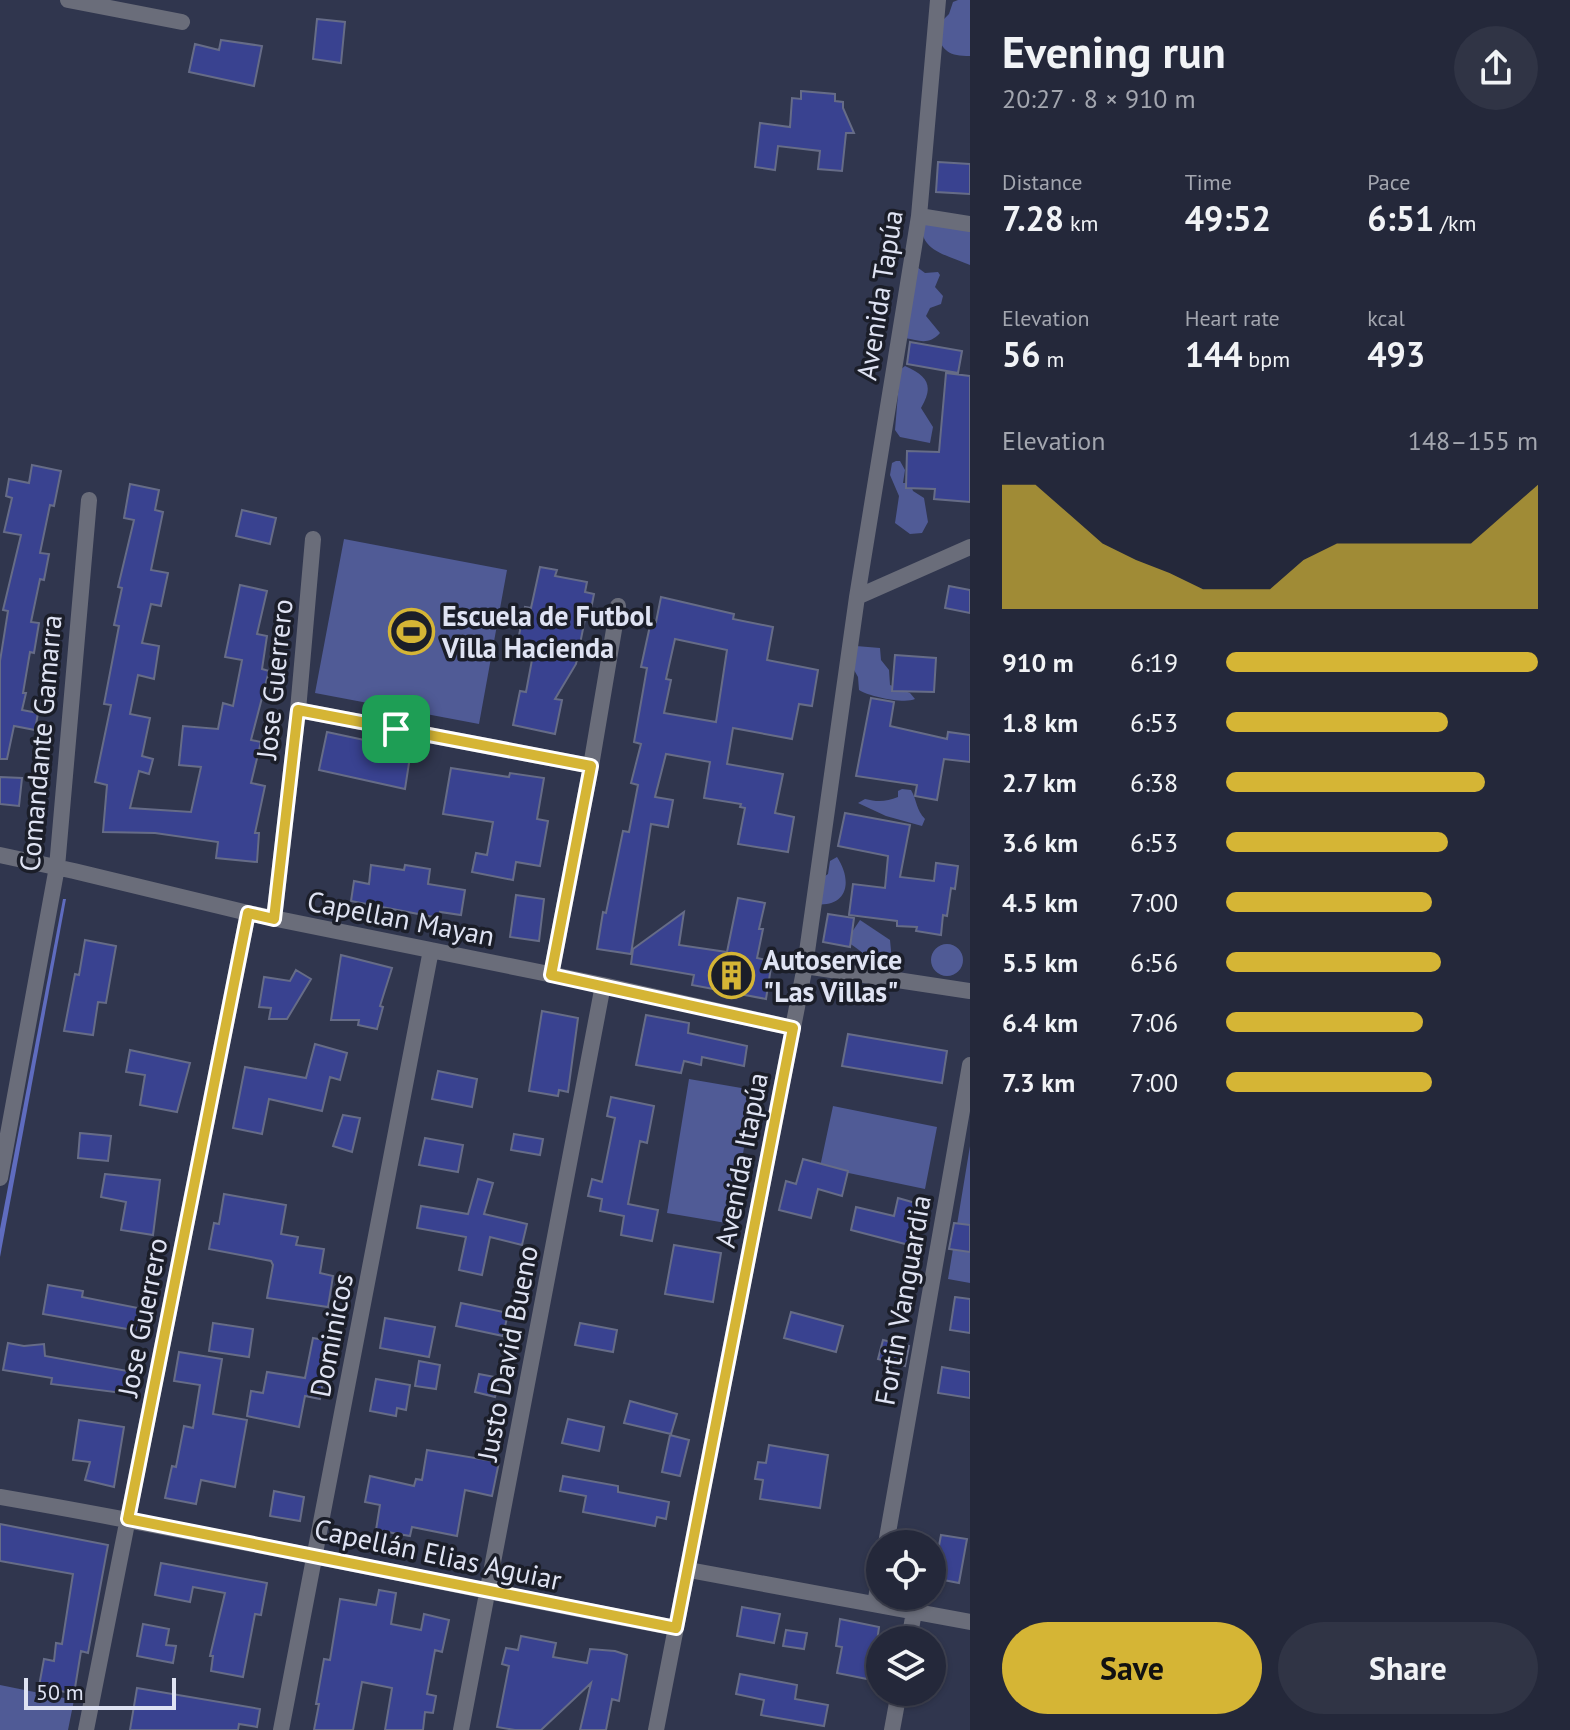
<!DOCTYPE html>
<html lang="en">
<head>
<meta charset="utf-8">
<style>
  :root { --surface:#24283a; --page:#303445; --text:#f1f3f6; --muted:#a3a6af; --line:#414454; --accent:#d5b535 }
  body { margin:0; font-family:"PT Sans",sans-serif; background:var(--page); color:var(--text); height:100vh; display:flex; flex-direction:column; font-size:30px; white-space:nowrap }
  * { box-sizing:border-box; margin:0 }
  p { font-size:26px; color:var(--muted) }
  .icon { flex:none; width:44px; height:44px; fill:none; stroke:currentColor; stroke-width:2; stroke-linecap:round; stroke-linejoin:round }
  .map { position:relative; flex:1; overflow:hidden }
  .details { display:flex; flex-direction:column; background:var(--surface); width:600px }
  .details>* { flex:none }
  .fabs { position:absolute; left:866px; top:1530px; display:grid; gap:16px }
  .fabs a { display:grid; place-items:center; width:80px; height:80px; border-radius:50%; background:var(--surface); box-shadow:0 2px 6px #0004,0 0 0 2px var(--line); font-size:40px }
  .scale { position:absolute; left:24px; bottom:20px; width:152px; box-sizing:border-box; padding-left:8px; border:4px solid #dfe3f3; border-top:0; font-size:22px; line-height:28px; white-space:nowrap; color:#dfe3f3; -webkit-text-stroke:6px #1b1e29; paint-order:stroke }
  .pin { position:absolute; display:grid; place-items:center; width:68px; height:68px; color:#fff; margin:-34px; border-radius:16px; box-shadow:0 4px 12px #0006 }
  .round { display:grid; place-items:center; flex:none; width:84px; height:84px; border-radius:42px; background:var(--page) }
  .head { display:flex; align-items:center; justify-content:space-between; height:136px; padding:0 32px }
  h1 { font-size:44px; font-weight:800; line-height:60px }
  .figures { display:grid; grid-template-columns:repeat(3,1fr); gap:12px; height:136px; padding:8px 32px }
  .figures div { display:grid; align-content:center }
  .figures b { font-size:34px; font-weight:800 }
  .figures small { font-size:22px; font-weight:400 }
  .figures p { font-size:22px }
  .chart { height:224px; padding:16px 32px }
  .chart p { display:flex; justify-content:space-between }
  .chart svg { width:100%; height:144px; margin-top:8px; fill:var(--accent); opacity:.7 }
  .primary-button { display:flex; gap:16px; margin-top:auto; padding:16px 32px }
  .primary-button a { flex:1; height:92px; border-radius:48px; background:var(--accent); color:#111; font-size:32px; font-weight:800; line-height:92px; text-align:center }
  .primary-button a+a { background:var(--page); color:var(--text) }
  ul { padding:0 32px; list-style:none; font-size:26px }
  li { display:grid; grid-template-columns:128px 96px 1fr; align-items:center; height:60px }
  li i { height:20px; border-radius:10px; background:var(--accent) }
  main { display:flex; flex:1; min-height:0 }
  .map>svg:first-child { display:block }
  .green { fill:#505b96 }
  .water { fill:#5f6cbf }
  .building { fill:#394290; stroke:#666c87; stroke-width:2; fill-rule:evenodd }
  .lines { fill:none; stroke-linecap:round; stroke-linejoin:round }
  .minor { stroke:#6a6d7a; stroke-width:16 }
  .route-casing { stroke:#fff; stroke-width:16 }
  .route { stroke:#d5b535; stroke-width:10 }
  .labels { text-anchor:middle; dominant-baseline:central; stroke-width:7; stroke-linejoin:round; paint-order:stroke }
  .street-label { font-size:28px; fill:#dfe3f3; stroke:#1b1e29 }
  .poi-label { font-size:28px; font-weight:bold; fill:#dfe3f3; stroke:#1b1e29; text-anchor:start }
</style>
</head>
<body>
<main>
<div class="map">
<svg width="970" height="1730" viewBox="0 0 970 1730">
  <rect width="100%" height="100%" fill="#30364e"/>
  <path class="green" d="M 958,0 L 970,0 L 970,56 C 949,56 943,52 936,32 L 939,24 L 949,14 L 953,2 Z
    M 924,220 L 970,225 L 970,265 C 950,256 914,250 924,220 Z
    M 917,267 L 925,273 L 938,272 L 940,275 L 935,287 L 943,296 L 941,304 L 930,308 L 926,316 L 940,333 C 929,345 920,341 905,338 Z
    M 905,366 C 928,376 934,386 921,408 L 933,427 L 930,443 L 900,437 L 895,430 L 900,370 Z
    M 896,461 L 900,461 L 905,470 L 903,483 L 910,483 L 913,491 L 924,498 L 928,522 L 922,533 L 910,534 L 895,523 L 899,496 L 890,475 L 892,463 Z
    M 344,539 L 507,570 L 479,724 L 315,693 Z
    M 856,646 L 880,648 L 881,660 L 889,670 L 890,685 L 910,693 L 915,699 C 905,704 870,697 859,690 L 858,677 L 849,661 Z
    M 902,789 L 911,790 C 917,800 916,810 925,819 L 922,826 L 886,816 L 858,803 L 865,799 C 877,802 886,802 898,797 L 898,791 Z
    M 837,857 C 853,881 848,909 813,904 L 813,884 L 828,874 L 830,861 Z
    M 860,920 L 890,940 L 892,961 L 888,969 C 874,964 862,951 849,943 L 848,938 Z
    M931 960a16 16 0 1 1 32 0a16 16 0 1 1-32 0Z
    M 689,1079 L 753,1090 L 732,1224 L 667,1213 Z
    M 833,1106 L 937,1127 L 925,1189 L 820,1167 Z
    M 970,1146 L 970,1283 L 948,1279 Z
    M 0,1685 L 74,1700 L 68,1730 L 0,1730 Z"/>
  <path class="water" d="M 63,899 L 66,899 L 0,1257 L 0,1229 Z"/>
  <path class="building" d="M 317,19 L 345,22 L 341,63 L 313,59 Z
    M 221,40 L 262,46 L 254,86 L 189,72 L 195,44 L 219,50 Z
    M 801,91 L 835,94 L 835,101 L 843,102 L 843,108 L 854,133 L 846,133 L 842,171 L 818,169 L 820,151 L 778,146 L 775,170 L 755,167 L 760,123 L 790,127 L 792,98 L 801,99 Z
    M 938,162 L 970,164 L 970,194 L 936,192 Z
    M 910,342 L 962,351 L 958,373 L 907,364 Z
    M 946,373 L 970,376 L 970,502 L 934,499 L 935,489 L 906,488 L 907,451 L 939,452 Z
    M 32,465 L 61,471 L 54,506 L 50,505 L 40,553 L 49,554 L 44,580 L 40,579 L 31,622 L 39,623 L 34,653 L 30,652 L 23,693 L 26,693 L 22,710 L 38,713 L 35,730 L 14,726 L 7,759 L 0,759 L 0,661 L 8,611 L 3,610 L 21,535 L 4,532 L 12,498 L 6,496 L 9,479 L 29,483 Z
    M 130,484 L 159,490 L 155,510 L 163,512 L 151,570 L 168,573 L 161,606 L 151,604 L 142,643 L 159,646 L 154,679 L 138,675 L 130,714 L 150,718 L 142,756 L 153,759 L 149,774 L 139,771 L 130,808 L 191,812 L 201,767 L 179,765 L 183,726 L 218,729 L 223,703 L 233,706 L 242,660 L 225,657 L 240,585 L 267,591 L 257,634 L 267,636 L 262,669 L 269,671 L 251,740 L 261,742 L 251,783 L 265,786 L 255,833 L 259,833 L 257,862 L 216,858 L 218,842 L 155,833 L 103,832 L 107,785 L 95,782 L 111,705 L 104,704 L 119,626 L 114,625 L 122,588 L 118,587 L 134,520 L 124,518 Z
    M 242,510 L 276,518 L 270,544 L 236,536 Z
    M 540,567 L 557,570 L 555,576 L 587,582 L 585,592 L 594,594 L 591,609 L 587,609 L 576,664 L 555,699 L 562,700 L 555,734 L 513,725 L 520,691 L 526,692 L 535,644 L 518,640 L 525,607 L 531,608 Z
    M 949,586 L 970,590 L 970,613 L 945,608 Z
    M 661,597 L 734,614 L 733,619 L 773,627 L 767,660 L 818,670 L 812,706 L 799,704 L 792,739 L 733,728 L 727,764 L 783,774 L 775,813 L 794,817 L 788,852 L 738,844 L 745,808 L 740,807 L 741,804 L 704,798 L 710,762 L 666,754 L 655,797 L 673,800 L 668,827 L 651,824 L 631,954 L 597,949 L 603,912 L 606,913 L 623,831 L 629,832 L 638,785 L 631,783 L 641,744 L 634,742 L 647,668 L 641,667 L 651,621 L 656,622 ZM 675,639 L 727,650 L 716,722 L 664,713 L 671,680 L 666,679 Z
    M 895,655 L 936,658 L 934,692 L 892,691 Z
    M 871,698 L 894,702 L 890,726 L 947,739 L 948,732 L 970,735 L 970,762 L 944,759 L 937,800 L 915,796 L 917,785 L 856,776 Z
    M 327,732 L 411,750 L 405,789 L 319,770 Z
    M 451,768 L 509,777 L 510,773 L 544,778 L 537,819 L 548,821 L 540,866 L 516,862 L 513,880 L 472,872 L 476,853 L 487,855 L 493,822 L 443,814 Z
    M 0,777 L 22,778 L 19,806 L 0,804 Z
    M 845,813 L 910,825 L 900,877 L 934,881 L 936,863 L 958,866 L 955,889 L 951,888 L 947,916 L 943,915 L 941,935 L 916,931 L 917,927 L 897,926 L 897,921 L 849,915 L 853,884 L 885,888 L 888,856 L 838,846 Z
    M 371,865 L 404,870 L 405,865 L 430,869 L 428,884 L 465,890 L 461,915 L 440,912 L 439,918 L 351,901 L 354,881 L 369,884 Z
    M 516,895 L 544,899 L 539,941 L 510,937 Z
    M 738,898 L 765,903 L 759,929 L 763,929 L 757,958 L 772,961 L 766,999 L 692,985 L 694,975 L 631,964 L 633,949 L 684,912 L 679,945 L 727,952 Z
    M 828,914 L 854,918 L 850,947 L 823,942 Z
    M 85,940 L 116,946 L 106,1003 L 98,1002 L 93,1035 L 64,1031 L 75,974 L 79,975 Z
    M 341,955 L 392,968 L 380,1006 L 383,1007 L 377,1029 L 358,1025 L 359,1020 L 331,1020 Z
    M 296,970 L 311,979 L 287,1019 L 269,1019 L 271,1008 L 259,1007 L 264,977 L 290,981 Z
    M 542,1011 L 578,1018 L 568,1092 L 559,1090 L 558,1096 L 529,1091 Z
    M 646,1015 L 689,1023 L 688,1033 L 747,1046 L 744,1066 L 702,1057 L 701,1065 L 684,1061 L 681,1073 L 636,1065 Z
    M 848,1034 L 947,1051 L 942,1083 L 842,1066 Z
    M 315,1044 L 347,1053 L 340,1080 L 330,1077 L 322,1111 L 269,1099 L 262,1134 L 233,1128 L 245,1067 L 306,1078 Z
    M 130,1050 L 190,1063 L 177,1112 L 140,1105 L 145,1075 L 126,1072 Z
    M 438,1071 L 477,1079 L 472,1107 L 432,1099 Z
    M 611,1097 L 654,1106 L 647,1143 L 640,1141 L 628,1204 L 658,1210 L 652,1241 L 621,1235 L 624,1216 L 600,1211 L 602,1199 L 588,1196 L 592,1179 L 602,1182 L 615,1118 L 607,1116 Z
    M 343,1115 L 360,1118 L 352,1152 L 333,1146 Z
    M 80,1133 L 111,1136 L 108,1161 L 78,1158 Z
    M 514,1134 L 543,1139 L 540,1155 L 511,1150 Z
    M 425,1138 L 463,1145 L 458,1172 L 419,1165 Z
    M 803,1159 L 848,1171 L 842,1196 L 818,1189 L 811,1218 L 779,1210 L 786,1181 L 796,1184 Z
    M 105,1174 L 160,1180 L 153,1235 L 121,1230 L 126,1202 L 101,1197 Z
    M 478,1179 L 493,1183 L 484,1214 L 527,1224 L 522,1245 L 490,1237 L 482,1275 L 459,1270 L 466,1237 L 417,1228 L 421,1206 L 468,1214 Z
    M 224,1194 L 286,1205 L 281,1234 L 298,1237 L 296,1245 L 324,1249 L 320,1273 L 333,1276 L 328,1307 L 267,1298 L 273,1265 L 271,1261 L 209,1249 L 214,1223 L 219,1224 Z
    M 898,1198 L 919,1204 L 909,1245 L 851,1230 L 856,1207 L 894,1216 Z
    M 954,1223 L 970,1225 L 970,1252 L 949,1249 Z
    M 674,1245 L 721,1253 L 713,1302 L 665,1294 Z
    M 48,1285 L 83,1291 L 82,1297 L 148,1310 L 144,1332 L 43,1314 Z
    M 955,1297 L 970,1299 L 970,1333 L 950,1330 Z
    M 461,1303 L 508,1313 L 503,1336 L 456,1326 Z
    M 791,1312 L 843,1326 L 836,1352 L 784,1338 Z
    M 385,1318 L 435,1327 L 429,1357 L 380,1348 Z
    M 213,1323 L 253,1329 L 249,1357 L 209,1351 Z
    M 580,1323 L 617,1330 L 613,1352 L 575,1345 Z
    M 313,1338 L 336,1342 L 332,1365 L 326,1364 L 320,1399 L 305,1396 L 299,1427 L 247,1416 L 251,1391 L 263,1393 L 267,1372 L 305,1378 Z
    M 883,1340 L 909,1346 L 905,1366 L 878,1359 Z
    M 8,1343 L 24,1346 L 44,1344 L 45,1356 L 133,1372 L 130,1394 L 51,1384 L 52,1378 L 3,1370 Z
    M 179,1352 L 222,1359 L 213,1414 L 247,1420 L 235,1487 L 201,1480 L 196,1504 L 165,1498 L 172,1466 L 176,1467 L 184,1426 L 193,1428 L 200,1385 L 174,1381 Z
    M 419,1361 L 440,1365 L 436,1389 L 415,1386 Z
    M 942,1367 L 970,1372 L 970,1398 L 938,1393 Z
    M 479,1374 L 500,1378 L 495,1397 L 475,1392 Z
    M 376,1379 L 410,1385 L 406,1410 L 397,1408 L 396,1416 L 370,1411 Z
    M 630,1401 L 677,1414 L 671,1434 L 624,1423 Z
    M 568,1419 L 604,1427 L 599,1451 L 562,1443 Z
    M 79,1420 L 124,1427 L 114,1487 L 85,1480 L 90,1462 L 73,1460 Z
    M 670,1435 L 689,1440 L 680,1476 L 662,1472 Z
    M 769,1445 L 828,1455 L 820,1508 L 760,1499 L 763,1480 L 755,1479 L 758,1462 L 766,1463 Z
    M 427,1450 L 499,1462 L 492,1496 L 465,1490 L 457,1536 L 412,1527 L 410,1536 L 376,1530 L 380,1505 L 365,1502 L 370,1476 L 414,1486 L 416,1479 L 422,1480 Z
    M 563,1476 L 618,1486 L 618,1492 L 669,1502 L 666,1519 L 657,1517 L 655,1526 L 583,1512 L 586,1496 L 560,1491 Z
    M 274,1491 L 304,1497 L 300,1521 L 270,1516 Z
    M 0,1524 L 108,1545 L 88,1653 L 81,1651 L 74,1694 L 39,1686 L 44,1659 L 54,1661 L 56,1643 L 62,1644 L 73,1574 L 0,1561 Z
    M 941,1535 L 967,1539 L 959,1583 L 933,1578 Z
    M 161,1563 L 267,1583 L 261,1615 L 255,1614 L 243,1677 L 211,1671 L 213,1656 L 210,1656 L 225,1593 L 193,1587 L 190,1602 L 155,1595 Z
    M 379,1590 L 396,1593 L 391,1624 L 421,1630 L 424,1614 L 449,1620 L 442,1652 L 435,1650 L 427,1694 L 436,1696 L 433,1713 L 425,1712 L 423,1730 L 385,1730 L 392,1688 L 362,1682 L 353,1730 L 314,1730 L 319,1704 L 316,1704 L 324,1659 L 330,1660 L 340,1599 L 376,1605 Z
    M 742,1607 L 780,1614 L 774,1643 L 737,1636 Z
    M 840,1619 L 879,1627 L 872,1680 L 837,1673 L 842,1647 L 836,1646 Z
    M 143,1624 L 169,1629 L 166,1645 L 176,1646 L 173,1663 L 137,1656 Z
    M 786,1630 L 807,1633 L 804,1649 L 783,1646 Z
    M 521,1636 L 556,1643 L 553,1657 L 587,1663 L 590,1649 L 615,1651 L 627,1655 L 619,1701 L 612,1699 L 606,1730 L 580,1730 L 591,1683 L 541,1730 L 515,1730 L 497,1727 L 509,1666 L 502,1664 L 506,1648 L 518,1650 Z
    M 740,1674 L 797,1685 L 795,1699 L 828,1705 L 824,1726 L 761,1715 L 764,1700 L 736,1694 Z
    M 137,1688 L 260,1709 L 257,1727 L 239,1724 L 238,1730 L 130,1730 Z"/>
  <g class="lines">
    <path class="minor" d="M 68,0 L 182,22
      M 919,216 L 970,224
      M 857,597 L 970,547
      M 298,710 L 591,766
      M 0,855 L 74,871 L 248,913 L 603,985 L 793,1028
      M 274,919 L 298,710 L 313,539
      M 805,966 L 970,991
      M 551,975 L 591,766 L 618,606
      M 0,1178 L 57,867 L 89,500
      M 0,1497 C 226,1536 451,1585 676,1628
      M 886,1544 L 970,1065
      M 689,1570 L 970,1622
      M 875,1604 L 880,1576
      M 909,1640 L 914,1612
      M 86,1730 L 248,913
      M 281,1730 L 431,950
      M 461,1730 L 603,985
      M 656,1730 L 805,966 L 857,597 L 919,216 L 938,0
      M 892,1730 L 899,1692"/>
  </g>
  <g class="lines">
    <defs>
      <path id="route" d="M 298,710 L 591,766 L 551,975 L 793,1028 L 676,1628 L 128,1519 L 248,913 L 274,919 Z"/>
    </defs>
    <use href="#route" class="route-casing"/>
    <use href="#route" class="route"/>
  </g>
  <defs>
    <symbol id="stadium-ring" viewBox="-11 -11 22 22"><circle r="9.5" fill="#1b1e29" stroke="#d5b535" stroke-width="1.5"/><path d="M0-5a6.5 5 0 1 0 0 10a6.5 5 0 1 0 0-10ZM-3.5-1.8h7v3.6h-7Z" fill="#d5b535"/></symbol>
    <symbol id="building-ring" viewBox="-11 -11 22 22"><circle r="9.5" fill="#1b1e29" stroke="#d5b535" stroke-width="1.5"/><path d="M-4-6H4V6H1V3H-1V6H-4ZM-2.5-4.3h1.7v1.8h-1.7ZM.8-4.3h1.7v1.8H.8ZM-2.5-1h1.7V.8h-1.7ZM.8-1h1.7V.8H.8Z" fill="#d5b535"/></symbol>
  </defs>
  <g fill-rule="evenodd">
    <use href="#stadium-ring" x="386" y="606" width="51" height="51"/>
    <use href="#building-ring" x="706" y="950" width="51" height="51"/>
  </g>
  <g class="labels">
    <g class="street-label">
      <text transform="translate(879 295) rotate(-81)">Avenida Tapúa</text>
      <text transform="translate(274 679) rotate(-84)">Jose Guerrero</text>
      <text transform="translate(40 743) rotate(-85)">Comandante Gamarra</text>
      <text transform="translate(401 918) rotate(11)">Capellan Mayan</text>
      <text transform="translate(741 1160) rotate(-79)">Avenida Itapúa</text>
      <text transform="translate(902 1300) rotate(-80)">Fortin Vanguardia</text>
      <text transform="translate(142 1317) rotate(-79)">Jose Guerrero</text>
      <text transform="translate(331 1335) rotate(-79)">Dominicos</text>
      <text transform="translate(507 1353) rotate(-79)">Justo David Bueno</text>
      <text transform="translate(438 1554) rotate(12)">Capellán Elias Aguiar</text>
    </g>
    <g class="poi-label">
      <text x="442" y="615">Escuela de Futbol<tspan x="442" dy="32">Villa Hacienda</tspan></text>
      <text x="763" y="959">Autoservice<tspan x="763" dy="32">"Las Villas"</tspan></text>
    </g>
  </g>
</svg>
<div class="fabs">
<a><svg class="icon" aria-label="locate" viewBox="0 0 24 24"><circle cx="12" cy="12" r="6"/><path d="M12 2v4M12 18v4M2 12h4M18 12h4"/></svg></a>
<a><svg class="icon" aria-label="layers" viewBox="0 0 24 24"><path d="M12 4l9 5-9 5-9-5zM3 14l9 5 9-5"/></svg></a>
</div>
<div class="scale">50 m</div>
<div class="pin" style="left:396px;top:729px;background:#1e9e55"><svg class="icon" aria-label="arrive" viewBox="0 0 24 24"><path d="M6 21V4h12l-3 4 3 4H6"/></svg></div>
</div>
<section class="details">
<div class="head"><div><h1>Evening run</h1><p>20:27 · 8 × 910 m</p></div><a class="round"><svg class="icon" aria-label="share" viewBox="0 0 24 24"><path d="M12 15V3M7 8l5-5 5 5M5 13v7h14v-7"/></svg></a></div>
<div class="figures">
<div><p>Distance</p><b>7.28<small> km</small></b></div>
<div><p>Time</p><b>49:52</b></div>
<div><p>Pace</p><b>6:51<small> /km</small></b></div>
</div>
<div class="figures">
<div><p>Elevation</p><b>56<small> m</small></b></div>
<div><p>Heart rate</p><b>144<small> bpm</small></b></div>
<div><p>kcal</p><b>493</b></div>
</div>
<div class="chart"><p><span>Elevation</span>148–155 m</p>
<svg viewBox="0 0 160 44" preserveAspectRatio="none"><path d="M0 44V6L10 6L20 15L30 24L40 29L50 33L60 38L70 38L80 38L90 29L100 24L110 24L120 24L130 24L140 24L150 15L160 6V44z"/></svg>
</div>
<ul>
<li><b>910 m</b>6:19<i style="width:100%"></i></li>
<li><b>1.8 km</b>6:53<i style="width:71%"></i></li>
<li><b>2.7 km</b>6:38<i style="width:83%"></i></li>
<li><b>3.6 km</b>6:53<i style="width:71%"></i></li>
<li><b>4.5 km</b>7:00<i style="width:66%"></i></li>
<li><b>5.5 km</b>6:56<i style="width:69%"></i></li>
<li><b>6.4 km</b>7:06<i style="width:63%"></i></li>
<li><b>7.3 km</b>7:00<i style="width:66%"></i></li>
</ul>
<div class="primary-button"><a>Save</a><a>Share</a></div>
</section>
</main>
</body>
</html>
